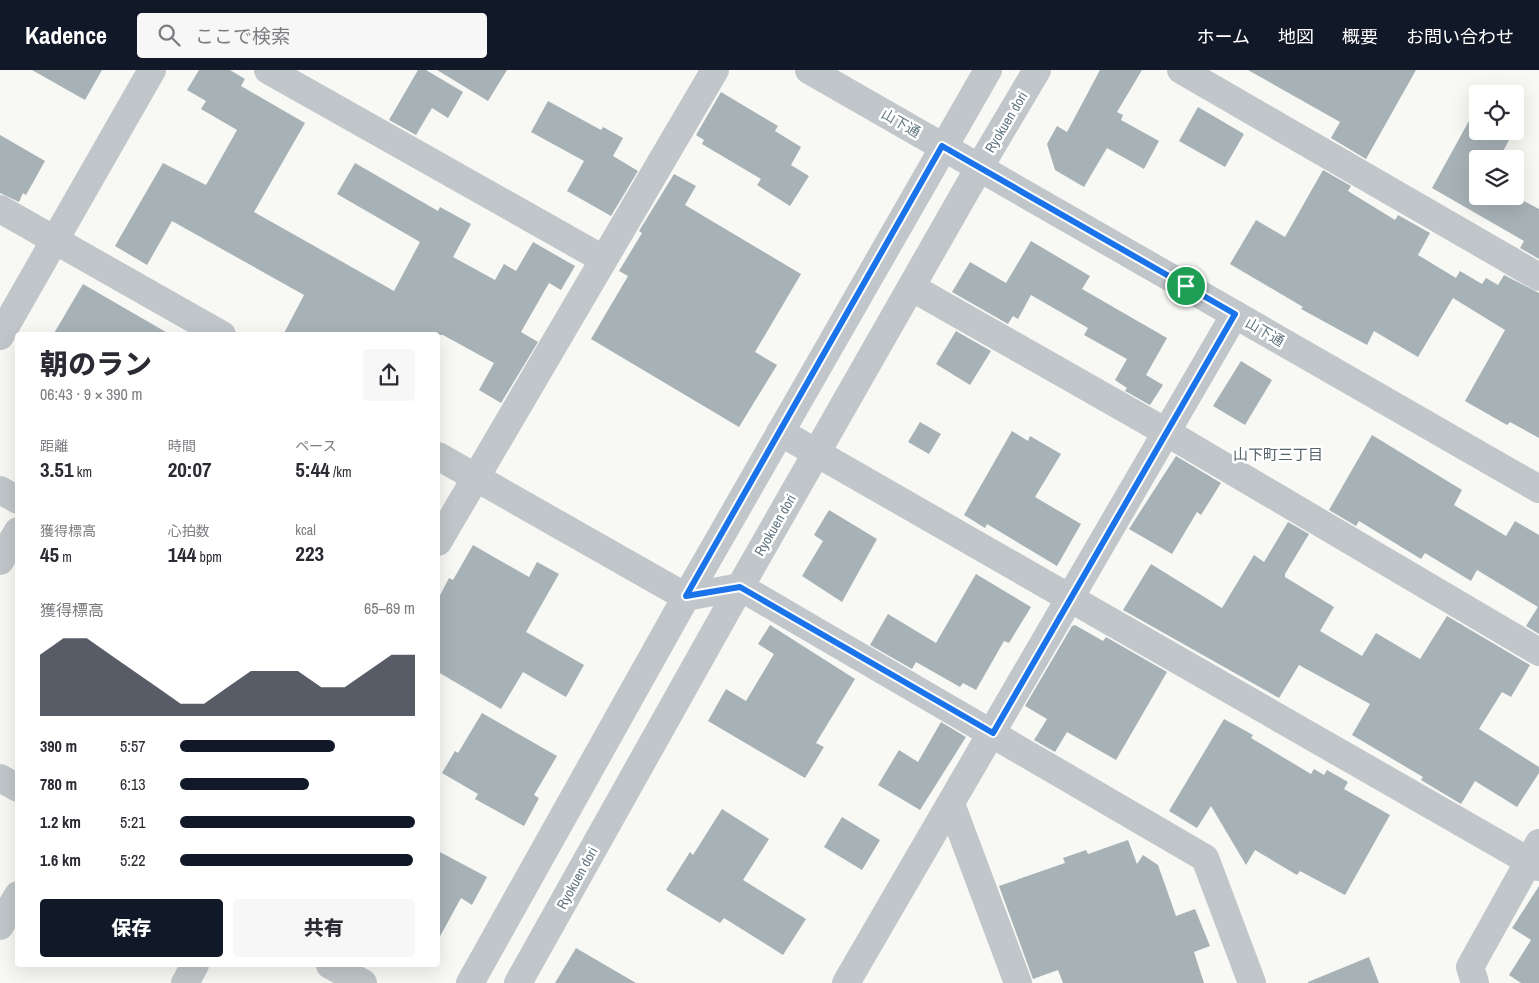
<!DOCTYPE html>
<html lang="ja">
<head>
<meta charset="utf-8">
<style>
  :root { --surface:#fff; --page:#f7f7f7; --text:#2b2b33; --muted:#7c7c81; --accent:#111827 }
  body { margin:0; font-family:"Archivo Narrow","Noto Sans JP",sans-serif; background:var(--page); color:var(--text); height:100vh; display:flex; flex-direction:column; font-size:19px; white-space:nowrap }
  * { box-sizing:border-box; margin:0 }
  p { font-size:16px; color:var(--muted) }
  .icon { flex:none; width:28px; height:28px; fill:none; stroke:currentColor; stroke-width:2; stroke-linecap:round; stroke-linejoin:round }
  .map { position:relative; flex:1; overflow:hidden }
  .details { position:absolute; left:15px; top:262px; width:425px; height:635px; display:flex; flex-direction:column; background:var(--surface); border-radius:5px; box-shadow:0 5px 20px #0002 }
  .details>* { flex:none }
  .buttons { position:absolute; left:1469px; top:15px; display:grid; gap:10px }
  .buttons a { display:grid; place-items:center; width:55px; height:55px; border-radius:5px; background:var(--surface); box-shadow:0 5px 20px #0002; font-size:25px }
  .pin { position:absolute; display:grid; place-items:center; width:42px; height:42px; color:#fff; margin:-21px; border:2px solid #fff; border-radius:50%; box-shadow:0 1px 5px #0007 }
  .round { display:grid; place-items:center; flex:none; width:52px; height:52px; border-radius:5px; background:var(--page) }
  .headline { display:flex; align-items:center; justify-content:space-between; height:85px; padding:0 25px }
  h1 { font-size:28px; font-weight:800; line-height:38px }
  .stats { display:grid; grid-template-columns:repeat(3,1fr); gap:8px; height:85px; padding:5px 25px }
  .stats div { display:grid; align-content:center }
  .stats b { font-size:21px; font-weight:800 }
  .stats small { font-size:14px; font-weight:400 }
  .stats p { font-size:14px }
  .chart { height:140px; padding:10px 25px }
  .chart p { display:flex; justify-content:space-between }
  .chart svg { width:100%; height:90px; margin-top:5px; fill:var(--accent); opacity:.7 }
  .cta { display:flex; gap:10px; margin-top:auto; padding:10px 25px }
  .cta a { flex:1; height:58px; border-radius:5px; background:var(--accent); color:#fff; font-size:20px; font-weight:800; line-height:58px; text-align:center }
  .cta a+a { background:var(--page); color:var(--text) }
  ul { padding:0 25px; list-style:none; font-size:16px }
  li { display:grid; grid-template-columns:80px 60px 1fr; align-items:center; height:38px }
  li i { height:12px; border-radius:6px; background:var(--accent) }
  header { display:flex; align-items:center; gap:30px; box-sizing:border-box; height:70px; padding:0 25px; background:var(--accent); color:#fff }
  header strong { font-size:24px }
  nav { display:flex; gap:28px; margin-inline-start:auto; font-size:18px }
  .search { width:350px; height:45px; background:var(--page); display:flex; align-items:center; gap:12px; box-sizing:border-box; padding:0 18px; border-radius:5px; color:var(--muted); font-size:19px }
  .map>svg:first-child { display:block }
  .building { fill:#a7b2b7 }
  .lines { fill:none; stroke-linecap:round; stroke-linejoin:round }
  .minor { stroke:#c0c6c9; stroke-width:28 }
  .route-casing { stroke:#fff; stroke-width:10 }
  .route { stroke:#1a73e8; stroke-width:6 }
  .labels { text-anchor:middle; dominant-baseline:central; stroke-width:5; stroke-linejoin:round; paint-order:stroke }
  .street-label { font-size:14px; fill:#627681; stroke:#fff }
  .neighbourhood-label { font-size:15px; fill:#54646b; stroke:#fff }
</style>
</head>
<body>
<header>
<strong>Kadence</strong>
<div class="search"><svg class="icon" aria-label="search" viewBox="0 0 24 24"><circle cx="10" cy="10" r="6"/><path d="M15 15l6 6"/></svg>ここで検索</div>
<nav><a>ホーム</a><a>地図</a><a>概要</a><a>お問い合わせ</a></nav>
</header>
<div class="map">
<svg width="1539" height="913" viewBox="0 0 1539 913">
  <rect width="100%" height="100%" fill="#f8f8f5"/>
  <path class="building" d="M 32,0 L 102,0 L 85,30 Z
    M 199,0 L 230,0 L 245,9 L 241,16 L 305,53 L 254,142 L 394,221 L 420,172 L 337,124 L 355,93 L 438,141 L 440,137 L 471,154 L 453,187 L 495,210 L 504,194 L 516,201 L 533,172 L 575,196 L 561,220 L 549,213 L 521,262 L 538,272 L 501,333 L 479,320 L 494,293 L 443,265 L 283,265 L 304,225 L 172,151 L 147,195 L 115,176 L 163,93 L 206,115 L 237,60 L 201,39 L 206,31 L 187,20 Z
    M 418,0 L 426,0 L 463,22 L 448,48 L 432,38 L 416,65 L 389,50 Z
    M 437,0 L 507,0 L 488,31 Z
    M 1100,0 L 1142,0 L 1117,42 L 1123,45 L 1121,50 L 1159,71 L 1144,99 L 1107,78 L 1084,117 L 1055,100 L 1047,74 L 1057,56 L 1067,62 Z
    M 1248,0 L 1416,0 L 1366,89 L 1331,68 L 1340,52 Z
    M 721,22 L 778,56 L 775,61 L 801,77 L 791,95 L 809,106 L 790,136 L 757,115 L 761,109 L 702,74 L 704,70 L 696,65 Z
    M 548,31 L 601,60 L 603,57 L 623,68 L 613,86 L 638,101 L 611,146 L 567,121 L 584,91 L 531,62 Z
    M 1198,37 L 1244,64 L 1225,97 L 1179,71 Z
    M 1470,49 L 1478,52 L 1478,61 L 1493,61 L 1509,70 L 1499,89 L 1478,89 L 1478,126 L 1515,126 L 1539,139 L 1539,189 L 1520,178 L 1524,171 L 1432,118 Z
    M 0,65 L 45,91 L 26,125 L 23,123 L 19,132 L 0,123 Z
    M 1323,100 L 1351,116 L 1348,121 L 1395,150 L 1398,145 L 1430,163 L 1418,185 L 1456,208 L 1460,201 L 1482,214 L 1486,208 L 1498,215 L 1504,205 L 1539,223 L 1539,368 L 1510,352 L 1507,355 L 1465,331 L 1505,260 L 1453,228 L 1418,287 L 1374,261 L 1367,275 L 1301,239 L 1303,237 L 1230,194 L 1256,150 L 1285,167 Z
    M 674,104 L 696,116 L 685,135 L 801,204 L 755,282 L 777,295 L 739,357 L 591,269 L 628,206 L 619,201 L 642,163 L 639,161 Z
    M 1031,171 L 1090,206 L 1082,219 L 1167,268 L 1146,305 L 1163,315 L 1150,335 L 1125,321 L 1127,318 L 1115,310 L 1127,289 L 1084,265 L 1088,258 L 1031,225 L 1018,249 L 1013,246 L 1008,254 L 952,222 L 970,192 L 1006,213 Z
    M 83,214 L 171,265 L 53,265 Z
    M 956,261 L 991,281 L 970,315 L 936,294 Z
    M 1241,291 L 1272,310 L 1245,355 L 1213,336 Z
    M 920,352 L 941,364 L 929,384 L 908,372 Z
    M 1012,361 L 1028,371 L 1030,366 L 1061,384 L 1035,427 L 1081,454 L 1057,496 L 987,454 L 985,458 L 964,445 Z
    M 1372,365 L 1462,420 L 1454,435 L 1506,466 L 1515,451 L 1539,465 L 1539,564 L 1526,556 L 1538,537 L 1477,500 L 1471,511 L 1425,483 L 1421,489 L 1359,451 L 1356,456 L 1329,440 Z
    M 1176,386 L 1221,413 L 1201,445 L 1197,442 L 1172,484 L 1129,459 Z
    M 829,440 L 877,469 L 842,532 L 802,506 L 823,471 L 814,465 Z
    M 1288,452 L 1309,464 L 1285,504 L 1285,507 L 1334,537 L 1320,561 L 1362,586 L 1376,563 L 1420,589 L 1447,546 L 1530,595 L 1511,627 L 1502,622 L 1479,659 L 1539,697 L 1539,703 L 1517,737 L 1475,711 L 1461,734 L 1421,710 L 1423,707 L 1352,665 L 1370,634 L 1299,595 L 1279,628 L 1123,540 L 1151,494 L 1222,538 L 1254,485 L 1264,492 Z
    M 473,475 L 529,507 L 537,492 L 559,504 L 526,562 L 584,595 L 566,627 L 523,602 L 501,639 L 438,602 L 438,529 L 449,508 L 453,510 Z
    M 976,504 L 1031,537 L 1009,573 L 1004,571 L 976,620 L 963,613 L 960,617 L 916,592 L 912,599 L 870,575 L 888,544 L 936,573 Z
    M 770,555 L 855,609 L 816,673 L 824,677 L 805,708 L 708,651 L 726,619 L 746,631 L 774,584 L 758,574 Z
    M 1075,555 L 1103,571 L 1106,567 L 1167,602 L 1116,690 L 1067,662 L 1055,682 L 1034,670 L 1047,649 L 1025,636 L 1072,556 Z
    M 482,643 L 557,686 L 534,725 L 539,728 L 524,756 L 475,729 L 478,724 L 442,703 L 455,681 L 458,683 Z
    M 1224,649 L 1253,665 L 1251,668 L 1311,704 L 1314,699 L 1324,705 L 1327,700 L 1348,712 L 1344,719 L 1390,745 L 1345,825 L 1300,801 L 1297,805 L 1255,780 L 1246,795 L 1211,736 L 1197,758 L 1169,741 Z
    M 941,652 L 966,667 L 920,740 L 878,715 L 899,680 L 918,692 Z
    M 722,739 L 769,769 L 743,810 L 806,849 L 783,885 L 724,848 L 720,853 L 666,820 L 690,782 L 693,785 Z
    M 842,747 L 880,770 L 862,800 L 824,777 Z
    M 1128,770 L 1137,794 L 1143,785 L 1158,795 L 1176,846 L 1195,839 L 1210,876 L 1194,882 L 1204,913 L 1063,913 L 1058,900 L 1033,909 L 999,816 L 1065,793 L 1063,788 L 1086,780 L 1088,784 Z
    M 438,781 L 487,807 L 472,835 L 461,828 L 438,870 Z
    M 1539,816 L 1539,913 L 1521,913 L 1509,905 L 1531,870 L 1512,858 Z
    M 576,878 L 636,913 L 555,913 Z
    M 1369,887 L 1379,913 L 1308,913 L 1308,912 Z"/>
  <g class="lines">
    <path class="minor" d="M 268,0 L 603,189
      M 809,0 L 1539,419
      M 1181,0 L 1539,207
      M 0,139 L 222,265
      M 911,217 L 1166,362 L 1539,582
      M 0,266 L 152,0
      M 780,362 L 1539,797
      M 438,386 L 686,527 L 740,517 L 1205,788 L 1252,913
      M 0,420 L 18,430
      M 438,472 L 715,0
      M 0,491 L 18,461
      M 0,708 L 18,718
      M 951,734 L 1018,913
      M 0,856 L 18,825
      M 330,895 L 363,913
      M 185,913 L 195,895
      M 470,913 L 686,527 L 988,0
      M 518,913 L 740,517 L 979,98 L 1037,0
      M 846,913 L 1235,244
      M 1475,913 L 1470,897 L 1539,773"/>
  </g>
  <g class="lines">
    <defs>
      <path id="route" d="M 942,76 L 1235,244 L 993,663 L 740,517 L 686,526 Z"/>
    </defs>
    <use href="#route" class="route-casing"/>
    <use href="#route" class="route"/>
  </g>
  <g class="labels">
    <g class="street-label">
      <text transform="translate(1006 52) rotate(-59)">Ryokuen dori</text>
      <text transform="translate(901 53) rotate(30)">山下通</text>
      <text transform="translate(1265 262) rotate(30)">山下通</text>
      <text transform="translate(775 455) rotate(-60)">Ryokuen dori</text>
      <text transform="translate(577 808) rotate(-61)">Ryokuen dori</text>
    </g>
    <g class="neighbourhood-label">
      <text x="1278" y="384">山下町三丁目</text>
    </g>
  </g>
</svg>
<div class="buttons">
<a><svg class="icon" aria-label="locate" viewBox="0 0 24 24"><circle cx="12" cy="12" r="6"/><path d="M12 2v4M12 18v4M2 12h4M18 12h4"/></svg></a>
<a><svg class="icon" aria-label="layers" viewBox="0 0 24 24"><path d="M12 4l9 5-9 5-9-5zM3 14l9 5 9-5"/></svg></a>
</div>
<div class="pin" style="left:1186px;top:216px;background:#1e9e55"><svg class="icon" aria-label="arrive" viewBox="0 0 24 24"><path d="M6 21V4h12l-3 4 3 4H6"/></svg></div>
<section class="details">
<div class="headline"><div><h1>朝のラン</h1><p>06:43 · 9 × 390 m</p></div><a class="round"><svg class="icon" aria-label="share" viewBox="0 0 24 24"><path d="M12 15V3M7 8l5-5 5 5M5 13v7h14v-7"/></svg></a></div>
<div class="stats">
<div><p>距離</p><b>3.51<small> km</small></b></div>
<div><p>時間</p><b>20:07</b></div>
<div><p>ペース</p><b>5:44<small> /km</small></b></div>
</div>
<div class="stats">
<div><p>獲得標高</p><b>45<small> m</small></b></div>
<div><p>心拍数</p><b>144<small> bpm</small></b></div>
<div><p>kcal</p><b>223</b></div>
</div>
<div class="chart"><p><span>獲得標高</span>65–69 m</p>
<svg viewBox="0 0 160 44" preserveAspectRatio="none"><path d="M0 44V14L10 6L20 6L30 14L40 22L50 30L60 38L70 38L80 30L90 22L100 22L110 22L120 30L130 30L140 22L150 14L160 14V44z"/></svg>
</div>
<ul>
<li><b>390 m</b>5:57<i style="width:66%"></i></li>
<li><b>780 m</b>6:13<i style="width:55%"></i></li>
<li><b>1.2 km</b>5:21<i style="width:100%"></i></li>
<li><b>1.6 km</b>5:22<i style="width:99%"></i></li>
</ul>
<div class="cta"><a>保存</a><a>共有</a></div>
</section>
</div>
</body>
</html>
